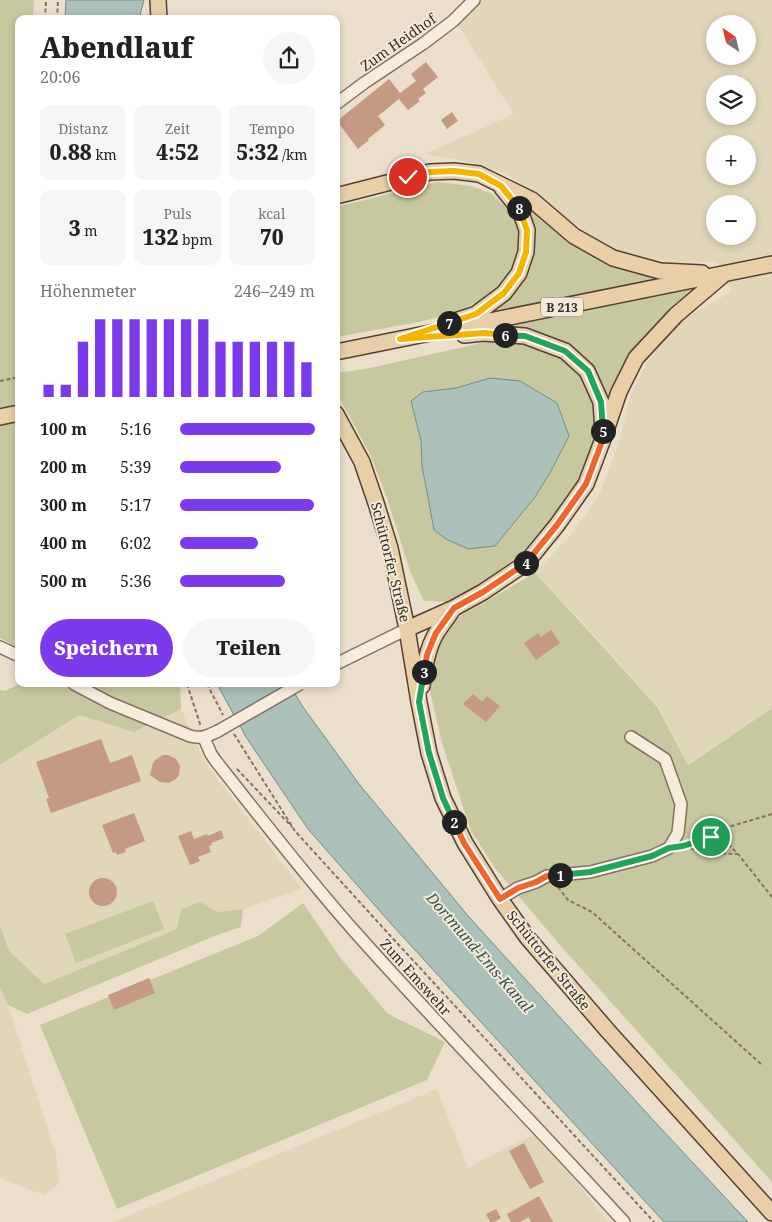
<!DOCTYPE html>
<html lang="de">
<head>
<meta charset="utf-8">
<style>
  :root { --surface:#fff; --page:#f6f6f6; --text:#222; --muted:#767676; --accent:#7c3aed }
  body { margin:0; font-family:"Noto Serif",serif; background:var(--page); color:var(--text); height:100vh; display:flex; flex-direction:column; font-size:19px; white-space:nowrap }
  * { box-sizing:border-box; margin:0 }
  p { font-size:16px; color:var(--muted) }
  .icon { flex:none; width:28px; height:28px; fill:none; stroke:currentColor; stroke-width:2; stroke-linecap:round; stroke-linejoin:round }
  .map { position:relative; flex:1; overflow:hidden }
  .sheet { position:absolute; left:15px; top:15px; width:325px; height:672px; display:flex; flex-direction:column; background:var(--surface); border-radius:10px; box-shadow:0 2px 8px #0003 }
  .sheet>* { flex:none }
  .needle { width:32px; rotate:325deg }
  .tools { position:absolute; left:706px; top:15px; display:grid; gap:10px }
  .tools a { display:grid; place-items:center; width:50px; height:50px; border-radius:50%; background:var(--surface); box-shadow:0 2px 8px #0003; font-size:25px }
  .pin { position:absolute; display:grid; place-items:center; width:42px; height:42px; color:#fff; margin:-21px; border:2px solid #fff; border-radius:50%; box-shadow:0 1px 5px #0007 }
  .km { position:absolute; width:25px; height:25px; margin:-12px; border-radius:50%; background:#222; color:#fff; font-size:14px; line-height:25px; text-align:center }
  .round { display:grid; place-items:center; flex:none; width:52px; height:52px; border-radius:26px; background:var(--page) }
  .headline { display:flex; align-items:center; justify-content:space-between; height:85px; padding:0 25px }
  h1 { font-size:28px; font-weight:800; line-height:38px }
  .figures { display:grid; grid-template-columns:repeat(3,1fr); gap:8px; height:85px; padding:5px 25px }
  .figures div { display:grid; align-content:center; border-radius:10px; background:var(--page); text-align:center }
  .figures b { font-size:21px; font-weight:800 }
  .figures small { font-size:14px; font-weight:400 }
  .figures p { font-size:14px }
  .chart { height:140px; padding:10px 25px }
  .chart p { display:flex; justify-content:space-between }
  .chart svg { width:100%; height:90px; margin-top:5px; stroke:var(--accent); stroke-width:6 }
  .cta { display:flex; gap:10px; margin-top:auto; padding:10px 25px }
  .cta a { flex:1; height:58px; border-radius:30px; background:var(--accent); color:#fff; font-size:20px; font-weight:800; line-height:58px; text-align:center }
  .cta a+a { background:var(--page); color:var(--text) }
  ul { padding:0 25px; list-style:none; font-size:16px }
  li { display:grid; grid-template-columns:80px 60px 1fr; align-items:center; height:38px }
  li i { height:12px; border-radius:6px; background:var(--accent) }
  .map>svg:first-child { display:block }
  .farmland { fill:#e0d6b9; fill-rule:evenodd }
  .green { fill:#c7c89f; fill-rule:evenodd }
  .water { fill:#abc0b8; stroke:#728e85 }
  .building { fill:#c59a84 }
  .lines { fill:none; stroke-linecap:round; stroke-linejoin:round }
  .minor-casing { stroke:#867160; stroke-width:14 }
  .major-casing { stroke:#554134; stroke-width:18 }
  .path { stroke:#867160; stroke-width:2; stroke-dasharray:4 2.5; stroke-linecap:butt }
  .minor { stroke:#f6eddd; stroke-width:11 }
  .major { stroke:#e9cfa7; stroke-width:15 }
  .minor-bridge-casing { stroke:#867160; stroke-width:14; stroke-linecap:butt }
  .minor-bridge { stroke:#f6eddd; stroke-width:11 }
  .split-1-casing { stroke:#fff; stroke-width:10 }
  .split-2-casing { stroke:#fff; stroke-width:10 }
  .split-3-casing { stroke:#fff; stroke-width:10 }
  .split-4-casing { stroke:#fff; stroke-width:10 }
  .split-5-casing { stroke:#fff; stroke-width:10 }
  .split-6-casing { stroke:#fff; stroke-width:10 }
  .split-7-casing { stroke:#fff; stroke-width:10 }
  .split-8-casing { stroke:#fff; stroke-width:10 }
  .split-9-casing { stroke:#fff; stroke-width:10 }
  .split-1 { stroke:#22a559; stroke-width:6 }
  .split-2 { stroke:#f0652b; stroke-width:6 }
  .split-3 { stroke:#22a559; stroke-width:6 }
  .split-4 { stroke:#f0652b; stroke-width:6 }
  .split-5 { stroke:#f0652b; stroke-width:6 }
  .split-6 { stroke:#22a559; stroke-width:6 }
  .split-7 { stroke:#f5b400; stroke-width:6 }
  .split-8 { stroke:#f5b400; stroke-width:6 }
  .split-9 { stroke:#f5b400; stroke-width:6 }
  .labels { text-anchor:middle; dominant-baseline:central; stroke-width:4; stroke-linejoin:round; paint-order:stroke }
  .shield { fill:#f3eada; stroke:#706459; stroke-width:1 }
  .shield-label { font-size:12px; font-weight:bold; fill:#382b22 }
  .street-label { font-size:14px; fill:#382b22; stroke:#f3eada }
  .water-label { font-size:15px; font-style:italic; fill:#335651; stroke:#f3eada }
</style>
</head>
<body>
<div class="map">
<svg width="772" height="1222" viewBox="0 0 772 1222">
  <rect width="100%" height="100%" fill="#ebdfcb"/>
  <path class="farmland" d="M 469,0 L 772,0 L 772,708 L 688,764 L 659,708 L 586,626 L 535,573 L 571,535 L 600,493 L 618,445 L 631,395 L 647,362 L 682,319 L 731,292 L 717,262 L 661,262 L 615,251 L 576,225 L 538,195 L 506,174 L 464,161 L 425,154 L 514,114 L 458,25 L 455,10 ZM 715,24 L 748,24 L 748,56 L 715,56 ZM 715,84 L 748,84 L 748,116 L 715,116 ZM 715,144 L 748,144 L 748,176 L 715,176 ZM 715,204 L 748,204 L 748,236 L 715,236 Z
    M 181,709 L 204,761 L 302,889 L 243,909 L 218,912 L 200,902 L 181,909 L 177,929 L 43,984 L 9,951 L 0,926 L 0,765 L 79,715 L 134,732 Z
    M 0,988 L 8,1005 L 55,1151 L 60,1183 L 44,1195 L 0,1178 Z
    M 437,1089 L 468,1167 L 538,1133 L 608,1222 L 113,1222 Z"/>
  <path class="green" d="M 0,0 L 34,0 L 33,19 L 19,19 L 19,648 L 0,638 Z
    M 437,182 L 471,186 L 491,193 L 514,215 L 520,241 L 515,262 L 503,282 L 478,302 L 448,315 L 419,322 L 336,337 L 336,207 Z
    M 522,201 L 565,238 L 608,265 L 643,274 L 671,278 L 482,317 L 510,296 L 525,278 L 535,233 L 530,217 Z
    M 722,275 L 636,358 L 603,438 L 601,402 L 565,351 L 483,333 L 401,339 Z
    M 486,342 L 521,342 L 560,355 L 582,373 L 594,399 L 596,434 L 580,477 L 553,521 L 522,553 L 484,583 L 446,602 L 424,601 L 410,571 L 387,498 L 370,454 L 336,392 L 336,373 L 365,369 ZM 490,378 L 422,466 L 421,441 L 411,401 L 423,392 L 456,388 Z
    M 535,573 L 585,627 L 658,708 L 688,765 L 772,708 L 772,1182 L 559,944 L 495,868 L 471,831 L 442,743 L 427,678 L 443,634 L 451,624 L 462,615 Z
    M 19,684 L 180,684 L 181,709 L 134,732 L 79,715 L 0,765 L 0,690 L 5,691 Z
    M 153,901 L 164,929 L 76,963 L 65,934 Z
    M 200,902 L 218,912 L 243,909 L 241,927 L 217,935 L 27,1014 L 8,1005 L 0,988 L 0,926 L 9,951 L 44,984 L 177,929 L 181,909 Z
    M 303,903 L 339,956 L 388,1014 L 445,1042 L 427,1080 L 117,1209 L 40,1025 L 258,936 Z"/>
  <path class="water" d="M 66,0 L 144,0 L 139,19 L 65,19 Z
    M 490,378 L 520,381 L 557,403 L 569,436 L 551,471 L 535,497 L 495,546 L 468,549 L 446,539 L 434,530 L 422,466 L 421,441 L 411,401 L 423,392 L 456,388 Z
    M 217,684 L 289,684 L 303,707 L 359,784 L 469,917 L 654,1121 L 748,1222 L 664,1222 L 393,926 L 308,829 L 246,737 Z"/>
  <path class="building" d="M 426,62 L 438,77 L 423,89 L 426,93 L 418,99 L 420,101 L 408,110 L 399,99 L 378,116 L 385,125 L 368,139 L 369,140 L 358,149 L 337,121 L 389,79 L 400,93 L 416,81 L 411,74 Z
    M 452,112 L 458,121 L 447,129 L 441,120 Z
    M 551,630 L 560,643 L 536,660 L 524,643 L 538,633 L 541,637 Z
    M 473,694 L 482,702 L 487,696 L 500,706 L 486,722 L 463,704 Z
    M 101,739 L 110,763 L 132,755 L 141,781 L 51,813 L 46,799 L 49,798 L 36,762 Z
    M 163,755 L 168,755 L 176,759 L 180,766 L 179,775 L 176,779 L 169,783 L 160,782 L 150,775 L 153,763 L 155,760 Z
    M 134,813 L 145,841 L 125,849 L 126,852 L 117,855 L 116,852 L 113,853 L 102,825 Z
    M 221,830 L 224,838 L 211,843 L 212,845 L 209,846 L 211,852 L 198,857 L 200,861 L 190,865 L 178,836 L 191,831 L 194,839 L 207,834 L 208,836 Z
    M89 892a14 14 0 1 1 28 0a14 14 0 1 1-28 0Z
    M 149,978 L 155,993 L 114,1010 L 108,995 Z
    M 524,1143 L 544,1182 L 530,1189 L 509,1151 Z
    M 539,1196 L 553,1222 L 531,1222 L 529,1217 L 520,1222 L 511,1222 L 507,1214 Z
    M 496,1209 L 501,1218 L 494,1222 L 490,1222 L 486,1214 Z"/>
  <g class="lines">
    <defs>
      <path id="minor" d="M 336,104 L 364,83 L 424,43 L 453,21 L 474,0
        M 0,647 L 19,656
        M 336,664 L 407,629
        M 74,684 L 110,703 L 190,736 C 201,739 208,736 218,731
        M 204,738 L 211,754 L 215,760 C 261,818 306,877 356,933 C 443,1031 536,1125 624,1222
        M 500,899 L 518,888 L 536,882 L 547,876 L 590,872 L 652,856 L 669,848 L 678,833 L 681,804 L 665,759 L 631,737"/>
      <path id="major" d="M 158,0 L 159,19
        M 336,196 L 430,172 L 454,171 L 479,174 L 532,200 L 574,236 L 613,258 L 660,271 L 702,273
        M 458,320 L 476,314 L 504,293 L 519,273 L 526,252 L 527,230 L 520,210 L 502,188
        M 464,335 L 484,333 L 525,336 L 565,351 L 587,371 L 601,402 L 603,431
        M 336,352 L 772,264
        M 336,414 L 362,462 L 376,503 L 390,548 L 407,629 L 419,702 L 429,753 L 443,798 L 465,843 L 500,899 L 527,937 L 608,1031 L 772,1213
        M 0,417 L 19,413
        M 407,629 L 454,608 L 483,592 L 526,563 L 557,525 L 586,484 L 603,439 L 619,392 L 636,358 L 676,315 L 723,275
        M 422,686 C 424,668 427,648 437,632 C 442,624 448,617 453,609"/>
    </defs>
    <use href="#minor" class="minor-casing"/>
    <use href="#major" class="major-casing"/>
    <path class="path" d="M 45,19 L 46,0
      M 57,19 L 58,0
      M 0,381 L 19,377
      M 187,684 L 201,727
      M 207,684 L 223,715
      M 234,734 L 295,831 L 386,931 L 654,1222
      M 237,769 L 292,827
      M 711,837 L 723,839 L 738,854 L 772,897
      M 683,846 L 711,837 L 725,828 L 772,814
      M 684,846 L 706,853 L 738,854
      M 558,887 L 568,900 L 592,912 L 761,1064"/>
    <use href="#minor" class="minor"/>
    <use href="#major" class="major"/>
    <defs>
      <path id="minor-bridge" d="M 218,731 L 300,684"/>
    </defs>
    <use href="#minor-bridge" class="minor-bridge-casing"/>
    <use href="#minor-bridge" class="minor-bridge"/>
  </g>
  <g class="lines">
    <defs>
      <path id="split-1" d="M 560,875 L 590,872 L 652,856 L 669,848 L 683,846 L 711,837"/>
      <path id="split-2" d="M 454,822 L 464,843 L 500,899 L 518,888 L 536,882 L 547,876 L 560,875"/>
      <path id="split-3" d="M 424,672 L 419,702 L 429,753 L 443,798 L 454,822"/>
      <path id="split-4" d="M 424,672 L 427,655 L 433,640 L 436,633 L 454,608 L 483,592 L 526,563"/>
      <path id="split-5" d="M 526,563 L 557,525 L 586,484 L 603,439 L 603,431"/>
      <path id="split-6" d="M 505,335 L 525,336 L 565,351 L 588,371 L 601,402 L 603,431"/>
      <path id="split-7" d="M 449,323 L 400,339 L 484,333 L 505,335"/>
      <path id="split-8" d="M 449,323 L 476,314 L 504,293 L 519,273 L 526,252 L 527,230 L 519,208"/>
      <path id="split-9" d="M 408,177 L 430,172 L 454,171 L 479,174 L 501,186 L 519,208"/>
    </defs>
    <use href="#split-1" class="split-1-casing"/>
    <use href="#split-2" class="split-2-casing"/>
    <use href="#split-3" class="split-3-casing"/>
    <use href="#split-4" class="split-4-casing"/>
    <use href="#split-5" class="split-5-casing"/>
    <use href="#split-6" class="split-6-casing"/>
    <use href="#split-7" class="split-7-casing"/>
    <use href="#split-8" class="split-8-casing"/>
    <use href="#split-9" class="split-9-casing"/>
    <use href="#split-1" class="split-1"/>
    <use href="#split-2" class="split-2"/>
    <use href="#split-3" class="split-3"/>
    <use href="#split-4" class="split-4"/>
    <use href="#split-5" class="split-5"/>
    <use href="#split-6" class="split-6"/>
    <use href="#split-7" class="split-7"/>
    <use href="#split-8" class="split-8"/>
    <use href="#split-9" class="split-9"/>
  </g>
  <g class="labels">
    <rect class="shield" x="541" y="297.5" width="42" height="19" rx="4"/>
    <g class="shield-label">
      <text x="562" y="307">B 213</text>
    </g>
    <g class="street-label">
      <text transform="translate(398 42) rotate(-35)">Zum Heidhof</text>
      <text transform="translate(391 562) rotate(76)">Schüttorfer Straße</text>
      <text transform="translate(549 960) rotate(51)">Schüttorfer Straße</text>
      <text transform="translate(416 977) rotate(48)">Zum Emswehr</text>
    </g>
    <g class="water-label">
      <text transform="translate(480 952) rotate(49)">Dortmund-Ems-Kanal</text>
    </g>
  </g>
</svg>
<div class="tools">
<a><svg class="needle" viewBox="-14 -14 28 28"><path d="M0-13l5 13h-10z" fill="#e53935"/><path d="M0 13l5-13h-10z" fill="#767676"/></svg></a>
<a><svg class="icon" aria-label="layers" viewBox="0 0 24 24"><path d="M12 4l9 5-9 5-9-5zM3 14l9 5 9-5"/></svg></a>
<a>+</a>
<a>−</a>
</div>
<div class="pin" style="left:711px;top:837px;background:#1e9e55"><svg class="icon" aria-label="arrive" viewBox="0 0 24 24"><path d="M6 21V4h12l-3 4 3 4H6"/></svg></div>
<div class="pin" style="left:408px;top:177px;background:#d93025"><svg class="icon" aria-label="check" viewBox="0 0 24 24"><path d="M5 12l5 5 9-10"/></svg></div>
<b class="km" style="left:560px;top:875px">1</b>
<b class="km" style="left:454px;top:822px">2</b>
<b class="km" style="left:424px;top:672px">3</b>
<b class="km" style="left:526px;top:563px">4</b>
<b class="km" style="left:603px;top:431px">5</b>
<b class="km" style="left:505px;top:335px">6</b>
<b class="km" style="left:449px;top:323px">7</b>
<b class="km" style="left:519px;top:208px">8</b>
<section class="sheet">
<div class="headline"><div><h1>Abendlauf</h1><p>20:06</p></div><a class="round"><svg class="icon" aria-label="share" viewBox="0 0 24 24"><path d="M12 15V3M7 8l5-5 5 5M5 13v7h14v-7"/></svg></a></div>
<div class="figures">
<div><p>Distanz</p><b>0.88<small> km</small></b></div>
<div><p>Zeit</p><b>4:52</b></div>
<div><p>Tempo</p><b>5:32<small> /km</small></b></div>
</div>
<div class="figures">
<div><b>3<small> m</small></b></div>
<div><p>Puls</p><b>132<small> bpm</small></b></div>
<div><p>kcal</p><b>70</b></div>
</div>
<div class="chart"><p><span>Höhenmeter</span>246–249 m</p>
<svg viewBox="0 0 160 44" preserveAspectRatio="none"><path d="M5 44V38M15 44V38M25 44V17M35 44V6M45 44V6M55 44V6M65 44V6M75 44V6M85 44V6M95 44V6M105 44V17M115 44V17M125 44V17M135 44V17M145 44V17M155 44V27"/></svg>
</div>
<ul>
<li><b>100 m</b>5:16<i style="width:100%"></i></li>
<li><b>200 m</b>5:39<i style="width:75%"></i></li>
<li><b>300 m</b>5:17<i style="width:99%"></i></li>
<li><b>400 m</b>6:02<i style="width:58%"></i></li>
<li><b>500 m</b>5:36<i style="width:78%"></i></li>
</ul>
<div class="cta"><a>Speichern</a><a>Teilen</a></div>
</section>
</div>
</body>
</html>
